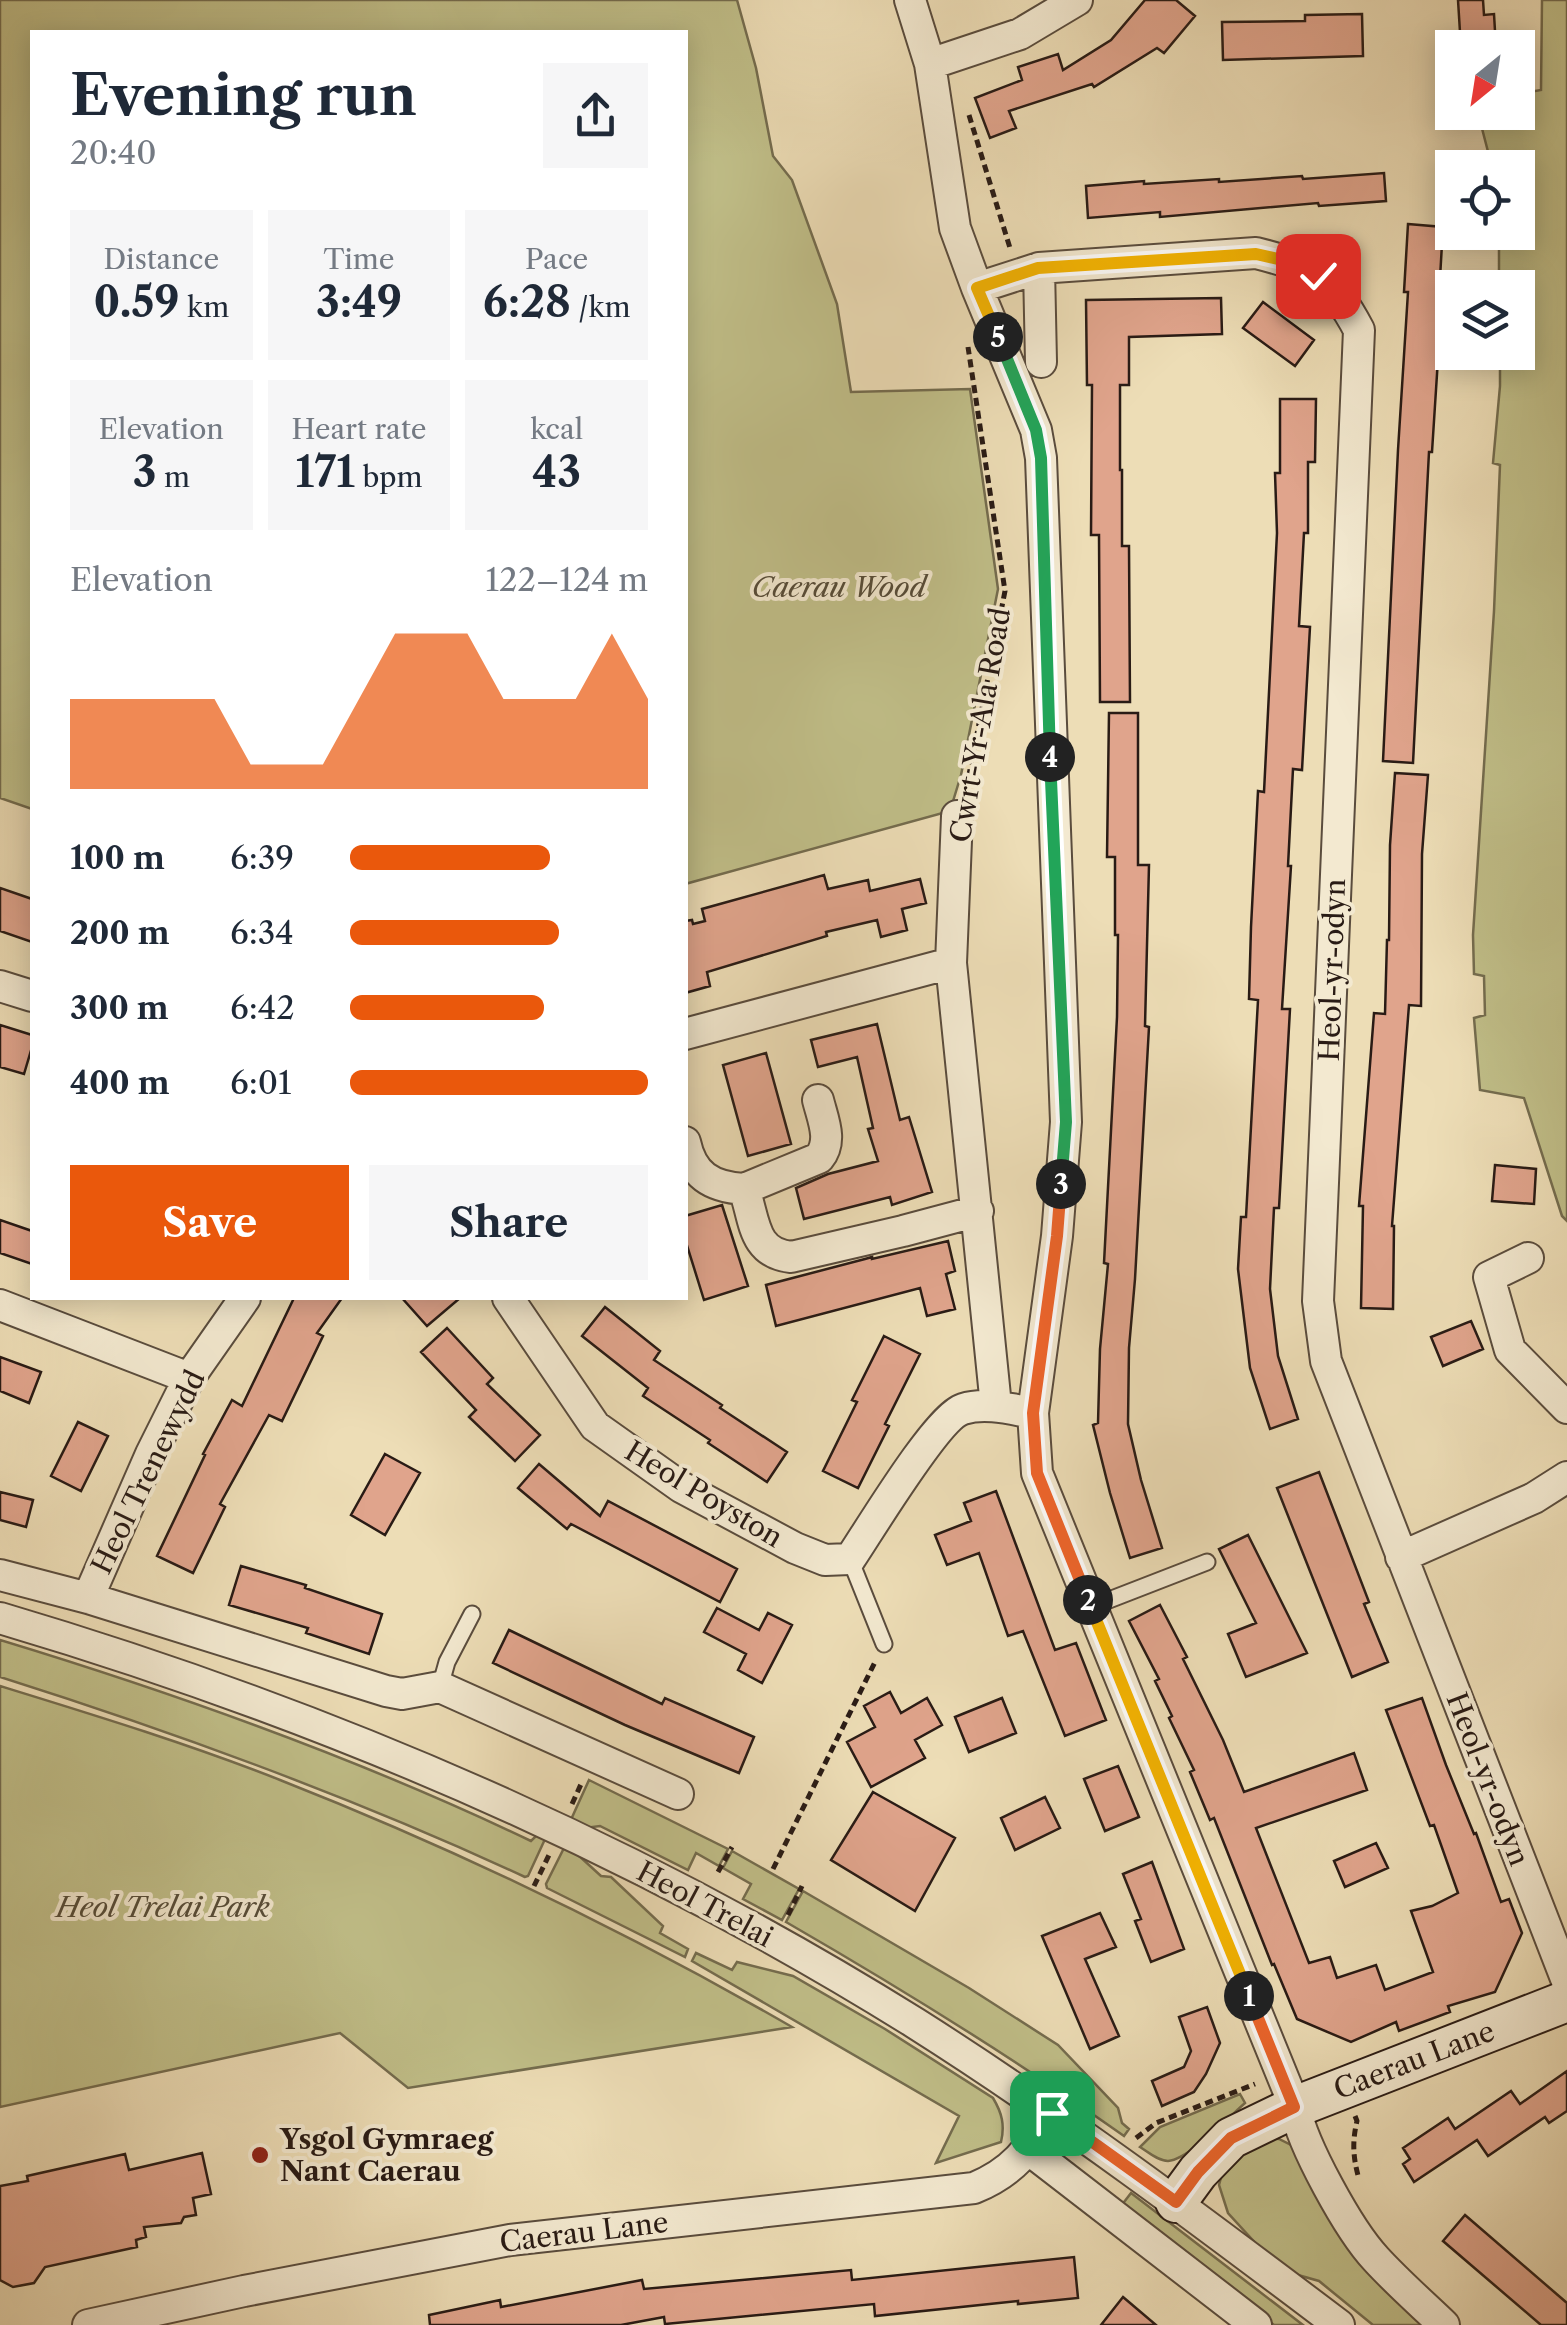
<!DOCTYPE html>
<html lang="en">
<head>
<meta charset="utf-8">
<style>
  :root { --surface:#fff; --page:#f6f6f7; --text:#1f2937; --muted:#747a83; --accent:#ea580c }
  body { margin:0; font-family:"Libre Caslon Text",serif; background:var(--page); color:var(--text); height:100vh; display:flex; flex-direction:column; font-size:38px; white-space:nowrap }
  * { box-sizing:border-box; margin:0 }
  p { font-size:32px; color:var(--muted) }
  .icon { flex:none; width:55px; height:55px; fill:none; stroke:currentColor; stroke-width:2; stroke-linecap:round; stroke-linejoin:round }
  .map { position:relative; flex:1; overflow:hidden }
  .drawer { position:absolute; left:30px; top:30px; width:658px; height:1270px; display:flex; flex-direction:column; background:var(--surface); border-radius:0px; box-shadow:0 5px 25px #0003 }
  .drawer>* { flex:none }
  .needle { width:65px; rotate:210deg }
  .fabs { position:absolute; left:1435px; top:30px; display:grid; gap:20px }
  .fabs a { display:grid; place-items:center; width:100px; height:100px; border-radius:0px; background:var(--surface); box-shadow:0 5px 25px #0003; font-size:50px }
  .pin { position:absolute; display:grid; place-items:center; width:85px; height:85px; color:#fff; margin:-42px; border-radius:20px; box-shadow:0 5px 15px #0006 }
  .km { position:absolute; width:50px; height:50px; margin:-25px; border-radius:50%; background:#222; color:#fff; font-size:28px; line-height:50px; text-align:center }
  .round { display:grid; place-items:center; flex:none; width:105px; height:105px; border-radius:0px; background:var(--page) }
  .overview { display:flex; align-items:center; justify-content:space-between; height:170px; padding:0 40px }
  h1 { font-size:55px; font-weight:700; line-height:75px }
  .stats { display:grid; grid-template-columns:repeat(3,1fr); gap:15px; height:170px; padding:10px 40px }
  .stats div { display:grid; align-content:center; border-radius:0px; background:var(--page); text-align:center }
  .stats b { font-size:42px; font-weight:700 }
  .stats small { font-size:28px; font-weight:400 }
  .stats p { font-size:28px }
  .chart { height:280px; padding:20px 40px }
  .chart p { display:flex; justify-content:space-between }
  .chart svg { width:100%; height:180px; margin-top:10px; fill:var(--accent); opacity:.7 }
  .primary-button { display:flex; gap:20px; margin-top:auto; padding:20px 40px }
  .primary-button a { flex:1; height:115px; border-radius:0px; background:var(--accent); color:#fff; font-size:40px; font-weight:700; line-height:115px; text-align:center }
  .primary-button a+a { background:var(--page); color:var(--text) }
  ul { padding:0 40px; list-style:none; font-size:32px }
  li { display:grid; grid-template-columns:160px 120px 1fr; align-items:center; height:75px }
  li i { height:25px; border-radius:12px; background:var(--accent) }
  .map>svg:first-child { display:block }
  .green { fill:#c0be88; stroke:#746c4e; stroke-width:2.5 }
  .building { fill:#e0a48c; stroke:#291b15; stroke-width:2.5 }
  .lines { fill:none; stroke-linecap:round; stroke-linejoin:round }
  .lane-casing { stroke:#5a4c3d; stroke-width:19 }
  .street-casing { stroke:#5a4c3d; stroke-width:34 }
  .secondary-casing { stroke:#291b15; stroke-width:44 }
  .path { stroke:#291b15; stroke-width:5; stroke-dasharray:8 5; stroke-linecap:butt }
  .lane { stroke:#f3e9d0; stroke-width:15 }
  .street { stroke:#f3e9d0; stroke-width:30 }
  .secondary { stroke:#f3e9d0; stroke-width:40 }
  .split-1-casing { stroke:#fff; stroke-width:20 }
  .split-2-casing { stroke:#fff; stroke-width:20 }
  .split-3-casing { stroke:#fff; stroke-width:20 }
  .split-4-casing { stroke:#fff; stroke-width:20 }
  .split-5-casing { stroke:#fff; stroke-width:20 }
  .split-6-casing { stroke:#fff; stroke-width:20 }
  .split-1 { stroke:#f0652b; stroke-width:12 }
  .split-2 { stroke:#f5b400; stroke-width:12 }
  .split-3 { stroke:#f0652b; stroke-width:12 }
  .split-4 { stroke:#22a559; stroke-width:12 }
  .split-5 { stroke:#22a559; stroke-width:12 }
  .split-6 { stroke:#f5b400; stroke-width:12 }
  .poi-dot { fill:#8f2418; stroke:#f3e9d0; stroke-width:4 }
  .labels { text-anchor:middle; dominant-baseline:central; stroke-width:8; stroke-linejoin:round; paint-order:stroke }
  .park-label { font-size:28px; font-style:italic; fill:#564c38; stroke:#f3e9d0 }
  .street-label { font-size:28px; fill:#291b15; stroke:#f3e9d0 }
  .poi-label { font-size:28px; font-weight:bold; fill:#291b15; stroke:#f3e9d0; text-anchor:start }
</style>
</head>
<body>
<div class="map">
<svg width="1567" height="2325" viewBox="0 0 1567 2325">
  <rect width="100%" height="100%" fill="#edddb6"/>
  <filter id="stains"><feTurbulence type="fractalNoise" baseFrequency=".002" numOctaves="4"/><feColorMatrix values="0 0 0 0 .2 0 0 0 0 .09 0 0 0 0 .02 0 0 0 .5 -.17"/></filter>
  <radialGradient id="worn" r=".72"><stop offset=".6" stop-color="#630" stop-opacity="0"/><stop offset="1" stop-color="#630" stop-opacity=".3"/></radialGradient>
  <path class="green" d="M 0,0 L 737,0 L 756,68 L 773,156 L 792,180 L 837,304 L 851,392 L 970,389 L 998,589 L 961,775 L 950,811 L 685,884 L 685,32 L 32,32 L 32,809 L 0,798 Z
    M 1542,0 L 1567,0 L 1567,1221 L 1562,1216 L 1524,1098 L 1480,1090 L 1474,1018 L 1485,1015 L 1484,976 L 1474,974 L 1473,935 L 1494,611 L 1500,465 L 1493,463 L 1500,386 L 1500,353 L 1518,352 L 1518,288 L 1499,287 L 1499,233 L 1518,232 L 1518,168 L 1492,167 L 1478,113 L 1518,112 L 1518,94 L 1541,90 Z
    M 0,1640 C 181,1695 360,1759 531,1841 L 537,1835 L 546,1837 L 528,1876 L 525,1877 C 353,1797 180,1734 0,1677 Z
    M 0,1686 C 94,1715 189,1744 280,1780 C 458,1850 627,1932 792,2027 L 408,2088 L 340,2033 L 0,2107 Z
    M 589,1780 L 728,1849 L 719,1866 L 696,1853 L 688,1870 L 600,1826 L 577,1829 L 569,1824 Z
    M 566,1844 L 601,1876 L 611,1877 L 663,1926 L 660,1933 L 688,1949 L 685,1957 L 547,1888 L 546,1884 Z
    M 732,1851 L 799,1889 L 782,1920 L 743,1899 L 751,1884 L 723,1868 Z
    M 803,1891 L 969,1988 L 1058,2045 L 1118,2108 L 1122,2123 L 1129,2129 L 1124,2136 C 1014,2058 902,1989 786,1922 Z
    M 696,1953 L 732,1970 L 737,1962 L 793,1976 L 885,2029 L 993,2098 C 1002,2113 1005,2125 1001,2142 L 936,2163 L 959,2116 L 692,1961 Z
    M 1240,2094 L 1245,2103 C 1229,2117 1188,2160 1168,2161 C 1158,2161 1148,2152 1140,2147 L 1160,2127 Z
    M 1266,2138 L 1279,2139 L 1295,2147 L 1428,2325 L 1373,2325 L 1319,2281 L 1298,2275 L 1260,2248 L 1228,2213 L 1219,2185 L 1223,2170 L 1231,2157 Z
    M 1131,2193 L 1303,2325 L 1274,2325 L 1121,2206 Z"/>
  <path class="building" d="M 1145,0 L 1176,0 L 1195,16 L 1164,53 L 1157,48 L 1094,87 L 1092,84 L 1009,111 L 1016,128 L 990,138 L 975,98 L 1022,80 L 1018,67 L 1058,54 L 1063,70 L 1111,40 Z
    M 1458,0 L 1483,0 L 1484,15 L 1494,14 L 1496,48 L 1461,48 Z
    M 1362,14 L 1363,56 L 1223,60 L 1222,22 L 1305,21 L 1305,15 Z
    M 1384,173 L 1386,201 L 1319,206 L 1318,203 L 1160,217 L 1160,212 L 1088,218 L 1086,186 L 1144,181 L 1144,184 L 1219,179 L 1219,182 L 1302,176 L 1303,179 Z
    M 1408,224 L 1443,227 L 1438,312 L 1441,312 L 1432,452 L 1429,452 L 1413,763 L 1383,761 L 1398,450 L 1408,292 L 1404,292 Z
    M 1221,298 L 1222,334 L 1129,337 L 1129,385 L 1120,385 L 1120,470 L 1122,470 L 1122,546 L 1129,546 L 1130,702 L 1100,702 L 1099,535 L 1091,535 L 1092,385 L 1087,385 L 1086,300 Z
    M 1263,302 L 1314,340 L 1295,366 L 1243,328 Z
    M 1280,399 L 1316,399 L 1315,462 L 1308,462 L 1308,533 L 1304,533 L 1299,626 L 1310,627 L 1302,770 L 1293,769 L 1288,866 L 1291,866 L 1282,1009 L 1290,1009 L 1279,1208 L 1274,1208 L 1270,1289 L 1278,1356 L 1298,1419 L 1270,1429 L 1250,1368 L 1238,1269 L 1241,1217 L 1246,1217 L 1258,1000 L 1249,999 L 1251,927 L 1258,791 L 1264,792 L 1277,533 L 1275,473 L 1280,473 Z
    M 1109,713 L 1138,713 L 1138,865 L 1149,865 L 1145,1026 L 1149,1027 L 1135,1279 L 1129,1348 L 1128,1424 L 1141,1480 L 1162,1548 L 1130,1558 L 1110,1493 L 1093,1425 L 1098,1423 L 1100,1349 L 1108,1264 L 1104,1263 L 1117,1017 L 1118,935 L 1115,935 L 1115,857 L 1107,857 Z
    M 1395,773 L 1428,775 L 1422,854 L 1421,1006 L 1409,1005 L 1392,1226 L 1394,1226 L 1393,1309 L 1361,1308 L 1363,1206 L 1359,1206 L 1374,1013 L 1385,1014 L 1387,940 L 1389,940 L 1390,845 Z
    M 824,875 L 828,889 L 868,880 L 870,891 L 920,879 L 926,903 L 902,909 L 907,930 L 881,937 L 877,920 L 826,932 L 827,936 L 707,972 L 710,986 L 685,993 L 685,921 L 692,920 L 693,924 L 705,921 L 702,909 Z
    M 0,888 L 32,899 L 32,942 L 0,931 Z
    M 877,1024 L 900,1120 L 909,1117 L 932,1192 L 892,1205 L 890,1197 L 804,1219 L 796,1188 L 828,1174 L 878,1161 L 868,1129 L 873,1128 L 857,1057 L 818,1067 L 811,1040 Z
    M 0,1025 L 32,1035 L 32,1047 L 24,1074 L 0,1067 Z
    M 766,1053 L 791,1144 L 748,1156 L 723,1065 Z
    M 1495,1165 L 1536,1169 L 1534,1204 L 1492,1201 Z
    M 722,1205 L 748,1286 L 704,1300 L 685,1239 L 685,1216 Z
    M 0,1220 L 32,1231 L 32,1264 L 0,1253 Z
    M 948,1241 L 955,1271 L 946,1274 L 955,1309 L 927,1316 L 920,1288 L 776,1326 L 766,1285 L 865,1259 L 872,1257 L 872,1259 Z
    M 294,1298 L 342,1298 L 317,1333 L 323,1336 L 282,1421 L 269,1415 L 220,1504 L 225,1507 L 193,1573 L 157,1556 L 205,1455 L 203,1454 L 232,1400 L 242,1406 Z
    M 402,1298 L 460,1298 L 427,1326 Z
    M 605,1307 L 660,1351 L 654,1360 L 722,1405 L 720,1408 L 787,1452 L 767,1482 L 708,1443 L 710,1440 L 643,1396 L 648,1388 L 582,1336 Z
    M 1471,1321 L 1483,1349 L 1443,1366 L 1431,1337 Z
    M 447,1328 L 493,1378 L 487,1384 L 540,1435 L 515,1461 L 469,1417 L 476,1410 L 421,1352 Z
    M 884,1336 L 920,1354 L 885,1424 L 889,1426 L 858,1488 L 823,1471 L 857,1402 L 852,1400 Z
    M 0,1357 L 41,1372 L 29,1403 L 0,1391 Z
    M 78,1422 L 108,1436 L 81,1491 L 51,1476 Z
    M 385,1454 L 420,1473 L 385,1535 L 351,1515 Z
    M 539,1464 L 600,1516 L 608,1501 L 737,1569 L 720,1602 L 571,1524 L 567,1529 L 518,1488 Z
    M 1319,1472 L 1369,1602 L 1364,1604 L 1388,1662 L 1352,1677 L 1277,1488 Z
    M 996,1491 L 1055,1650 L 1076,1643 L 1106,1720 L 1065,1736 L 1023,1631 L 1008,1636 L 979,1553 L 947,1565 L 935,1535 L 971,1521 L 964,1503 Z
    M 0,1492 L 33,1500 L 26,1527 L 0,1520 Z
    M 1248,1535 L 1307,1653 L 1246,1677 L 1228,1634 L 1256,1623 L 1219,1549 Z
    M 241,1566 L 306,1585 L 305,1588 L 382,1614 L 369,1654 L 306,1633 L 308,1628 L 229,1605 Z
    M 1160,1605 L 1187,1657 L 1183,1659 L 1223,1740 L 1244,1792 L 1354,1753 L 1367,1790 L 1256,1828 L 1309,1963 L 1330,1957 L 1337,1978 L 1376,1965 L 1385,1990 L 1433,1972 L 1411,1911 L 1432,1906 L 1458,1893 L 1434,1825 L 1430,1826 L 1386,1710 L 1422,1698 L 1446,1765 L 1474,1834 L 1476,1833 L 1501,1902 L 1509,1899 L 1522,1933 L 1495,1992 L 1448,2006 L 1450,2012 L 1399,2031 L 1396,2022 L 1351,2042 L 1297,2019 L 1274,1964 L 1272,1965 L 1214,1818 L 1210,1820 L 1190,1772 L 1194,1770 L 1169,1718 L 1172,1716 L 1155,1681 L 1159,1679 L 1129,1621 Z
    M 717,1608 L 759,1630 L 768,1613 L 792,1625 L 762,1683 L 738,1670 L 746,1654 L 704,1632 Z
    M 509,1630 L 662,1704 L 665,1698 L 754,1737 L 739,1773 L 625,1725 L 493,1663 Z
    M 890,1692 L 901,1713 L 927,1698 L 942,1725 L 915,1740 L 925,1758 L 871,1787 L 847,1742 L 875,1727 L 864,1706 Z
    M 1002,1698 L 1016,1733 L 969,1752 L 955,1717 Z
    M 1118,1766 L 1139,1817 L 1105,1831 L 1084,1779 Z
    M 873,1792 L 955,1838 L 915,1911 L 831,1860 Z
    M 1045,1797 L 1060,1828 L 1015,1850 L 1001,1818 Z
    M 1376,1843 L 1388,1868 L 1345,1887 L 1334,1861 Z
    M 1152,1862 L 1184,1949 L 1151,1962 L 1135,1921 L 1141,1919 L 1123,1874 Z
    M 1100,1913 L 1116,1947 L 1085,1959 L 1119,2036 L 1090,2049 L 1042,1936 Z
    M 1207,2007 L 1220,2043 L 1206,2074 L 1194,2092 L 1162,2106 L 1152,2081 L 1184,2067 L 1191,2051 L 1179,2017 Z
    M 1567,2071 L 1567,2111 L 1549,2123 L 1545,2117 L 1488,2156 L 1477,2140 L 1414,2182 L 1403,2164 L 1410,2159 L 1403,2148 L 1448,2118 L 1455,2129 L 1511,2091 L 1520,2104 Z
    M 202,2153 L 211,2194 L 193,2198 L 196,2215 L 184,2217 L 181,2223 L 144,2227 L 146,2237 L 136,2240 L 137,2247 L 45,2267 L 34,2283 L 13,2287 L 0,2280 L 0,2186 L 28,2181 L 27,2176 L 125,2154 L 129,2170 Z
    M 1465,2215 L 1567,2303 L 1567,2325 L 1541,2325 L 1443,2241 Z
    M 1074,2257 L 1078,2298 L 1018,2304 L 1018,2301 L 875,2316 L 874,2304 L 665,2324 L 664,2317 L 621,2325 L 430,2325 L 429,2315 L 500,2300 L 501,2307 L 642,2280 L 644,2289 L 851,2270 L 852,2280 Z
    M 1123,2297 L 1156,2325 L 1101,2325 Z"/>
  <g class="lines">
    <defs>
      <path id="lane" d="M 850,1559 L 884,1644
        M 1091,1607 L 1207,1562
        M 440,1687 L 447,1662 L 472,1614"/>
      <path id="street" d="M 910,0 L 930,64 L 955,228 L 977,288 L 1036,430 L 1041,458 L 1066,1122 L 1057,1236 L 1033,1413 L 1037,1473 L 1295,2107 C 1302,2145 1349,2230 1376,2259 C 1397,2282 1421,2303 1444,2325
        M 930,64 L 1020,34 L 1077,0
        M 1039,268 L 1041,362
        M 977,288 L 1039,268 L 1256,253 C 1312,267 1332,278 1359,330 L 1318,1301 L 1326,1361 L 1567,1981
        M 957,816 L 951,963 L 996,1406
        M 0,986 L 32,996
        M 685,1034 L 951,963
        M 818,1100 C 823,1120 833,1141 819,1158 L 744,1189 C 755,1219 752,1253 791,1257 L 903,1231 L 978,1211
        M 685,1142 C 692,1175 711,1187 744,1189
        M 1528,1258 L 1489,1277 L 1510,1350 L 1567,1408
        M 508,1298 L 595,1426 L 681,1487 L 795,1548 L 825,1560 L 850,1559 C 869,1531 937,1417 963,1409 C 985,1402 1011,1409 1033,1413
        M 0,1305 L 189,1378
        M 1401,1557 L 1534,1498 L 1567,1477
        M 0,1575 L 88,1598 L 386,1691 L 402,1694 L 440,1687 L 678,1794
        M 88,1598 L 151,1454 L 189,1378 L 245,1298
        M 0,1618 C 321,1713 630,1845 915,2023 C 1062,2116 1200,2220 1339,2325
        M 1028,2149 L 1256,2325
        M 88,2325 L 244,2291 L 510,2240 L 974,2188 C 1015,2171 1028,2150 1052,2113"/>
      <path id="secondary" d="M 1176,2202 L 1198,2172 L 1231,2138 L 1295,2107 L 1567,2001"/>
    </defs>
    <use href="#lane" class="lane-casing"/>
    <use href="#street" class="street-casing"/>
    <use href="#secondary" class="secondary-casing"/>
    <path class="path" d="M 969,115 L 1010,248
      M 966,790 L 1005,591 L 968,347
      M 572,1804 L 582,1782
      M 773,1869 L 876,1660
      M 718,1872 L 732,1847
      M 534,1886 L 549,1855
      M 788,1915 L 802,1886
      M 1355,2116 L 1357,2121 C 1352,2142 1353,2158 1359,2179
      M 1136,2138 L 1156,2123 L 1255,2084"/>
    <use href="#lane" class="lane"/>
    <use href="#street" class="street"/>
    <use href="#secondary" class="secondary"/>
  </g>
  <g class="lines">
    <defs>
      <path id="split-1" d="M 1052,2113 L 1176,2202 L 1198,2172 L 1231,2138 L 1294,2107 L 1249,1996"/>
      <path id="split-2" d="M 1088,1600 L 1249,1996"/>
      <path id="split-3" d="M 1061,1184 L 1057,1236 L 1033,1413 L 1037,1473 L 1088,1600"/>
      <path id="split-4" d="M 1050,757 L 1066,1122 L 1061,1184"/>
      <path id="split-5" d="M 998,337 L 1036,430 L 1041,458 L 1050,757"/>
      <path id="split-6" d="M 998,337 L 977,288 L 1038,268 L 1256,254 L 1291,262 L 1318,276"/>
    </defs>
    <use href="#split-1" class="split-1-casing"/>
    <use href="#split-2" class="split-2-casing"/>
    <use href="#split-3" class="split-3-casing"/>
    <use href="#split-4" class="split-4-casing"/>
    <use href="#split-5" class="split-5-casing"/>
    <use href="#split-6" class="split-6-casing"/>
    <use href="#split-1" class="split-1"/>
    <use href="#split-2" class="split-2"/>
    <use href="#split-3" class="split-3"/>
    <use href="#split-4" class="split-4"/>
    <use href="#split-5" class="split-5"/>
    <use href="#split-6" class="split-6"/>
  </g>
  <circle class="poi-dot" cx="260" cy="2155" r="10"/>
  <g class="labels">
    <g class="park-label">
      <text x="839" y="587">Caerau Wood</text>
      <text x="163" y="1907">Heol Trelai Park</text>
    </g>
    <g class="street-label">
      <text transform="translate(980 725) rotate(-80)">Cwrt-Yr-Ala Road</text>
      <text transform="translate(1332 970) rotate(-88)">Heol-yr-odyn</text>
      <text transform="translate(148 1472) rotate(-64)">Heol Trenewydd</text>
      <text transform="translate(704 1494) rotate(31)">Heol Poyston</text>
      <text transform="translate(1488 1779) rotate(69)">Heol-yr-odyn</text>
      <text transform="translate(705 1904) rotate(28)">Heol Trelai</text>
      <text transform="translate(1414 2060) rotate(-21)">Caerau Lane</text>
      <text transform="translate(584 2232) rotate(-7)">Caerau Lane</text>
    </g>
    <g class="poi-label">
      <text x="280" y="2139">Ysgol Gymraeg<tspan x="280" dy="32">Nant Caerau</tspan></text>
    </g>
  </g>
  <rect width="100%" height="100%" filter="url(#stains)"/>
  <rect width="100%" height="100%" fill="url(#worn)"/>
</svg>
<div class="fabs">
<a><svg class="needle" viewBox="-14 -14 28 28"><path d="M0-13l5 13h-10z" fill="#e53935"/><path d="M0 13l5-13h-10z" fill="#747a83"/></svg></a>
<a><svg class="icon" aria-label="locate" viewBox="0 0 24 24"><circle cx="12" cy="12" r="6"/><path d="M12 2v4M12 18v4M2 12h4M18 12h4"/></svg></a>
<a><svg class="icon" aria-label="layers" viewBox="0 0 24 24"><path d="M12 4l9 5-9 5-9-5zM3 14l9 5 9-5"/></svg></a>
</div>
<div class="pin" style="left:1052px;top:2113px;background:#1e9e55"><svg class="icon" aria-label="arrive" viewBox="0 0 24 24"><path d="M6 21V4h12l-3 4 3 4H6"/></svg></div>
<div class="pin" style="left:1318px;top:276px;background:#d93025"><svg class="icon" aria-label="check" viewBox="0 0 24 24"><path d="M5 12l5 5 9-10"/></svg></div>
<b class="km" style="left:1249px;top:1996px">1</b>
<b class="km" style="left:1088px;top:1600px">2</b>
<b class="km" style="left:1061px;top:1184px">3</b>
<b class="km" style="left:1050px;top:757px">4</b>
<b class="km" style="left:998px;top:337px">5</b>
<section class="drawer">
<div class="overview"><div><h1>Evening run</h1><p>20:40</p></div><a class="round"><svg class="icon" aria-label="share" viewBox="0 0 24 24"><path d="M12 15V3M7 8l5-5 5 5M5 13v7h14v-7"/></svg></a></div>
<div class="stats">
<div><p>Distance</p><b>0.59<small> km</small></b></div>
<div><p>Time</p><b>3:49</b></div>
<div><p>Pace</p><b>6:28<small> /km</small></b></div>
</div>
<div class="stats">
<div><p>Elevation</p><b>3<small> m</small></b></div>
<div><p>Heart rate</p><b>171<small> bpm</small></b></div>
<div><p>kcal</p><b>43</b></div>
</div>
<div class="chart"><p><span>Elevation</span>122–124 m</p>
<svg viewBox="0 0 160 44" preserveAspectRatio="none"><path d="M0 44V22L10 22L20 22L30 22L40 22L50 38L60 38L70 38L80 22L90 6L100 6L110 6L120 22L130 22L140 22L150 6L160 22V44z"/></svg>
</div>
<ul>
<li><b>100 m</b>6:39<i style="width:67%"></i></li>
<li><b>200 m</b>6:34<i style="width:70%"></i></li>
<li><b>300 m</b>6:42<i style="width:65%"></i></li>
<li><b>400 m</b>6:01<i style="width:100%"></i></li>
</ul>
<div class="primary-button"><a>Save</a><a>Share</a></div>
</section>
</div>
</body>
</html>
